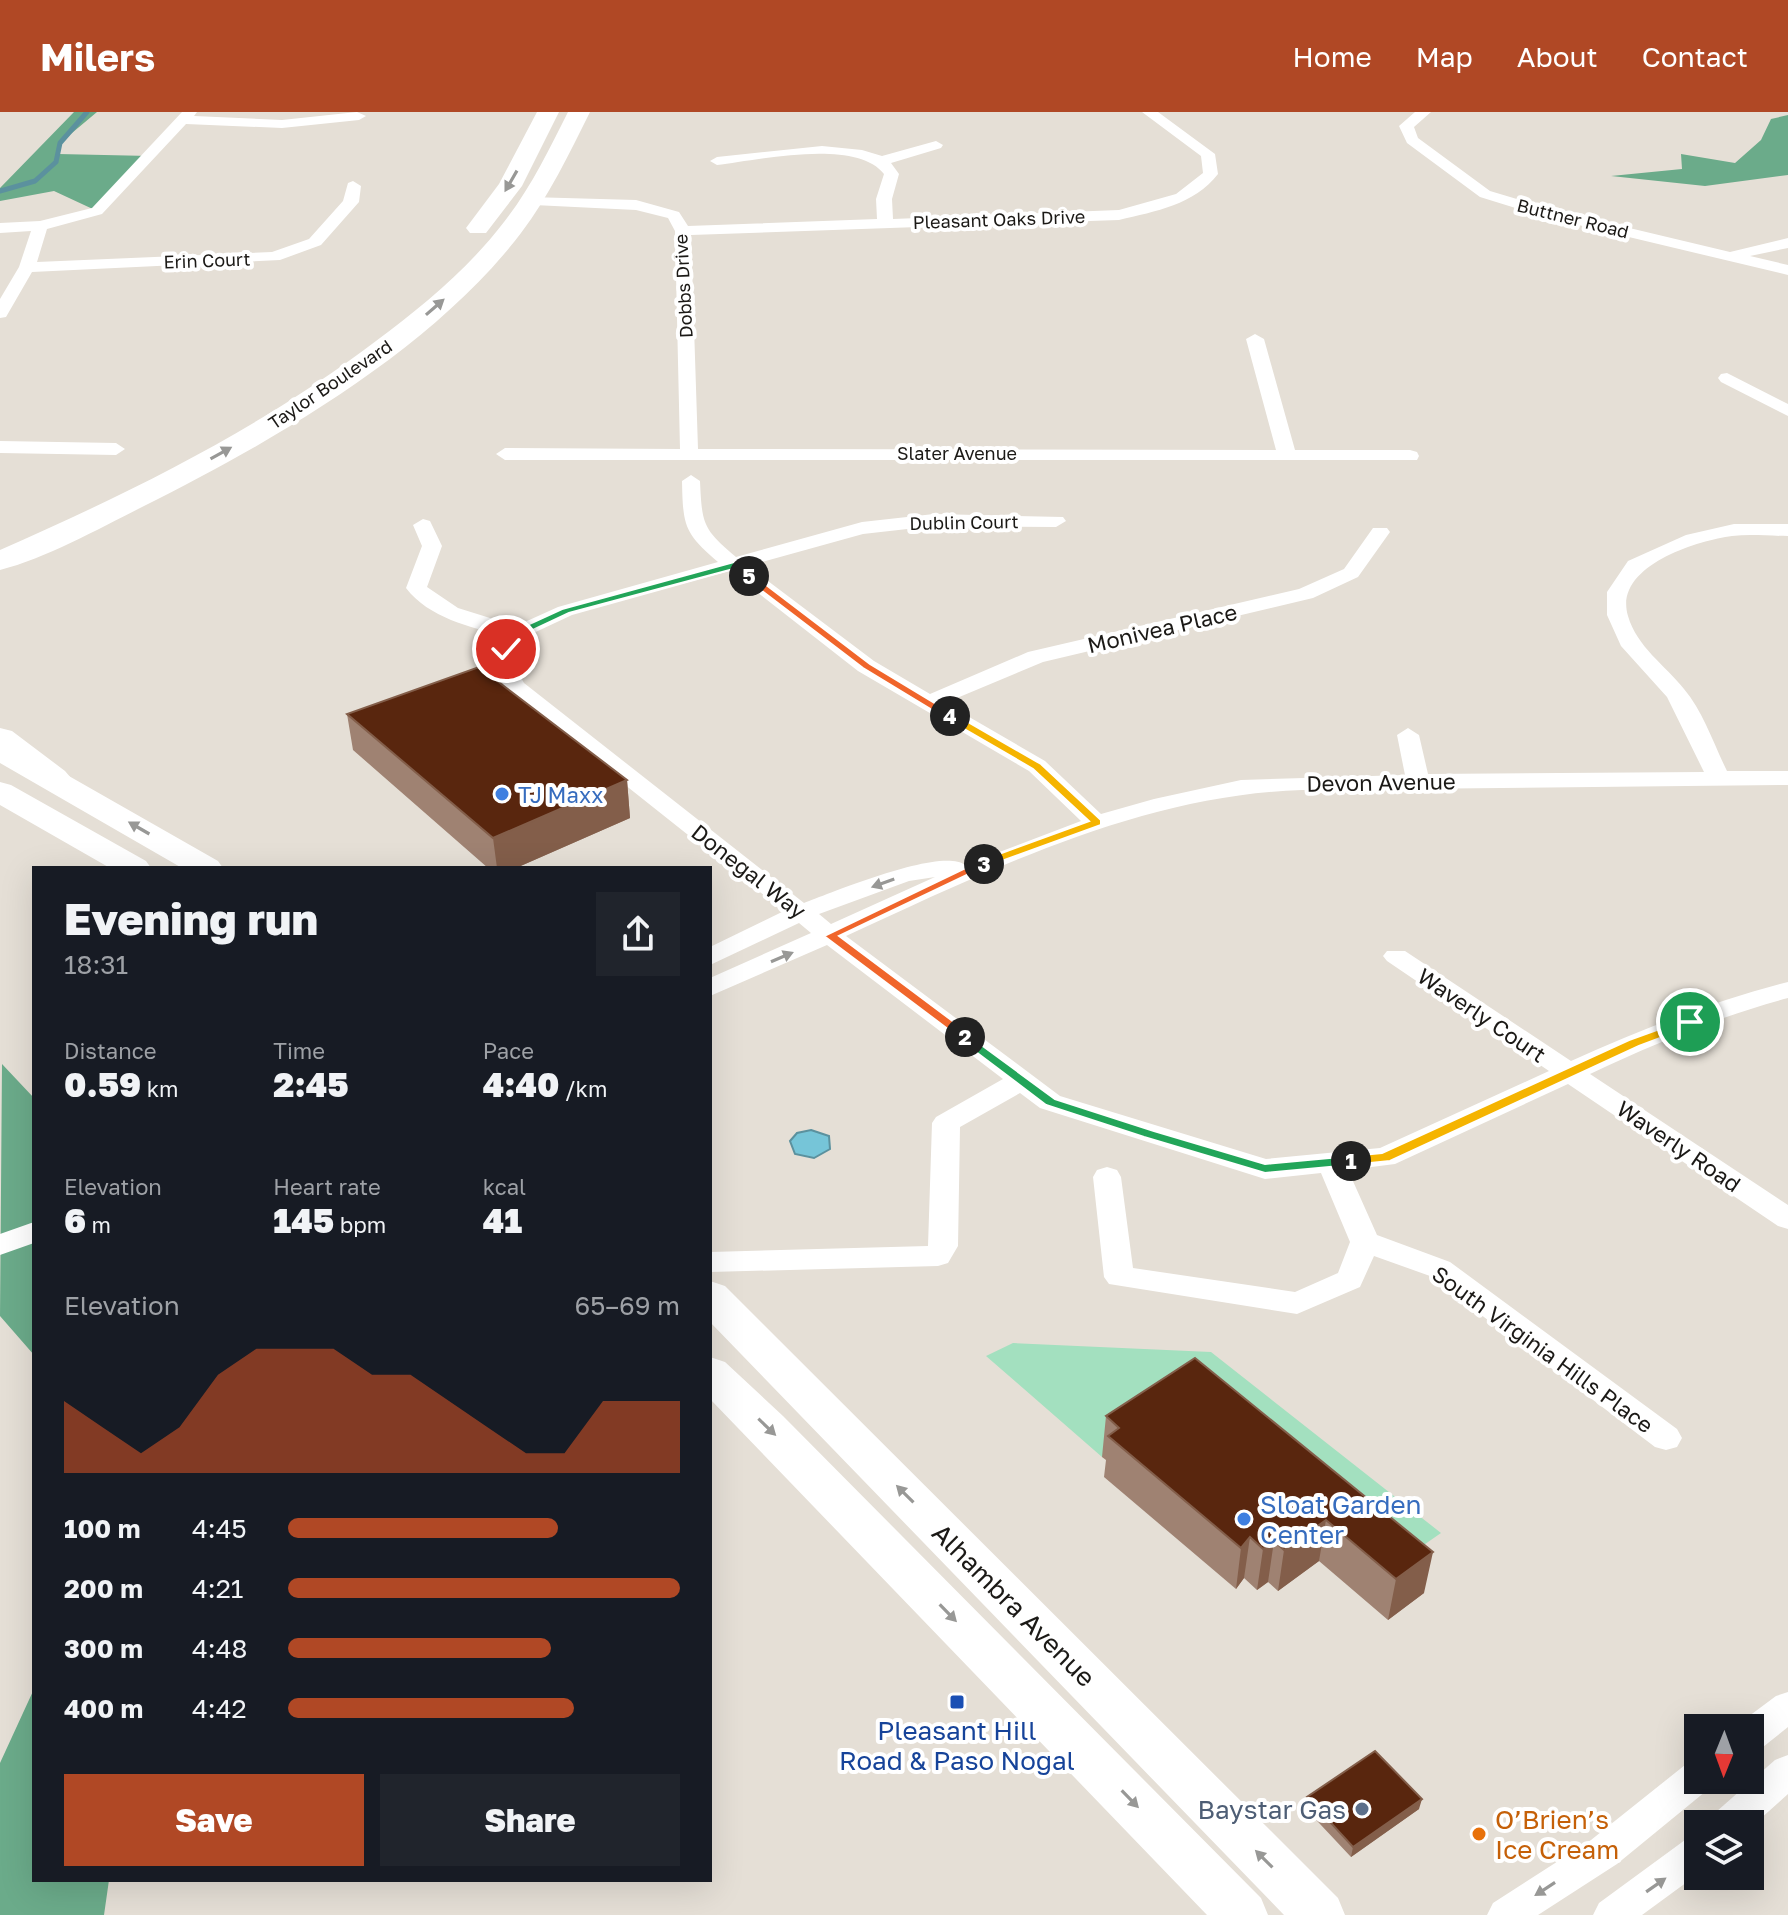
<!DOCTYPE html>
<html lang="en">
<head>
<meta charset="utf-8">
<style>
  :root { --surface:#171b24; --page:#20242c; --text:#f1f3f6; --muted:#9ea1a6; --accent:#b04825 }
  body { margin:0; font-family:"Golos Text",sans-serif; background:var(--page); color:var(--text); height:100vh; display:flex; flex-direction:column; font-size:30px; white-space:nowrap }
  * { box-sizing:border-box; margin:0 }
  p { font-size:26px; color:var(--muted) }
  .icon { flex:none; width:44px; height:44px; fill:none; stroke:currentColor; stroke-width:2; stroke-linecap:round; stroke-linejoin:round }
  .map { position:relative; flex:1; overflow:hidden }
  .sheet { position:absolute; left:32px; top:754px; width:680px; height:1016px; display:flex; flex-direction:column; background:var(--surface); border-radius:0px; box-shadow:0 8px 32px #0002 }
  .sheet>* { flex:none }
  .needle { width:52px; rotate:181deg }
  .fabs { position:absolute; left:1684px; top:1602px; display:grid; gap:16px }
  .fabs a { display:grid; place-items:center; width:80px; height:80px; border-radius:0px; background:var(--surface); box-shadow:0 8px 32px #0002; font-size:40px }
  .pin { position:absolute; display:grid; place-items:center; width:68px; height:68px; color:#fff; margin:-34px; border:4px solid #fff; border-radius:50%; box-shadow:0 2px 8px #0007 }
  .km { position:absolute; width:40px; height:40px; margin:-20px; border-radius:50%; background:#222; color:#fff; font-size:22px; line-height:40px; text-align:center }
  .round { display:grid; place-items:center; flex:none; width:84px; height:84px; border-radius:0px; background:var(--page) }
  .head { display:flex; align-items:center; justify-content:space-between; height:136px; padding:0 32px }
  h1 { font-size:44px; font-weight:800; line-height:60px }
  .stats { display:grid; grid-template-columns:repeat(3,1fr); gap:12px; height:136px; padding:8px 32px }
  .stats div { display:grid; align-content:center }
  .stats b { font-size:34px; font-weight:800 }
  .stats small { font-size:22px; font-weight:400 }
  .stats p { font-size:22px }
  .chart { height:224px; padding:16px 32px }
  .chart p { display:flex; justify-content:space-between }
  .chart svg { width:100%; height:144px; margin-top:8px; fill:var(--accent); opacity:.7 }
  .button { display:flex; gap:16px; margin-top:auto; padding:16px 32px }
  .button a { flex:1; height:92px; border-radius:0px; background:var(--accent); color:#fff; font-size:32px; font-weight:800; line-height:92px; text-align:center }
  .button a+a { background:var(--page); color:var(--text) }
  ul { padding:0 32px; list-style:none; font-size:26px }
  li { display:grid; grid-template-columns:128px 96px 1fr; align-items:center; height:60px }
  li i { height:20px; border-radius:10px; background:var(--accent) }
  header { display:flex; align-items:center; gap:48px; box-sizing:border-box; height:112px; padding:0 40px; background:var(--accent); color:#fff }
  header strong { font-size:38px }
  nav { display:flex; gap:44px; margin-inline-start:auto; font-size:28px }
  .map>svg:first-child { display:block }
  .green { fill:#a3e0bf }
  .forest { fill:#6bab8a }
  .water { fill:#76c5d8; stroke:#5b919e; stroke-width:2 }
  .lines { fill:none; stroke-linecap:round; stroke-linejoin:round }
  .stream { stroke:#5b919e; stroke-width:5 }
  .minor { fill:#fff; fill-rule:evenodd }
  .secondary { fill:#fff; fill-rule:evenodd }
  .primary { fill:#fff; fill-rule:evenodd }
  .wall { fill:#9f8272 }
  .shaded-wall { fill:#835e4a }
  .building { fill:#59260e; stroke:#835e4a; stroke-width:2 }
  .oneway { fill:#989896 }
  .split-1 { fill:#f5b400; stroke:#fff; stroke-width:2 }
  .split-2 { fill:#22a559; stroke:#fff; stroke-width:2 }
  .split-3 { fill:#f0652b; stroke:#fff; stroke-width:2 }
  .split-4 { fill:#f5b400; stroke:#fff; stroke-width:2 }
  .split-5 { fill:#f0652b; stroke:#fff; stroke-width:2 }
  .split-6 { fill:#22a559; stroke:#fff; stroke-width:2 }
  .shop-dot { fill:#3f7fe0; stroke:#fff; stroke-width:3 }
  .transit-dot { fill:#1a4fb4; stroke:#fff; stroke-width:3 }
  .service-dot { fill:#5c6f8a; stroke:#fff; stroke-width:3 }
  .food-dot { fill:#e8710a; stroke:#fff; stroke-width:3 }
  .labels { text-anchor:middle; dominant-baseline:central; stroke-width:8; stroke-linejoin:round; paint-order:stroke }
  .far-street-label { font-size:18px; fill:#1b1916; stroke:#fff }
  .street-label { font-size:22px; fill:#1b1916; stroke:#fff }
  .shop-label { font-size:22px; fill:#366cbe; stroke:#fff; text-anchor:start }
  .near-shop-label { font-size:26px; fill:#366cbe; stroke:#fff; text-anchor:start }
  .near-street-label { font-size:26px; fill:#1b1916; stroke:#fff }
  .near-transit-label { font-size:26px; fill:#164399; stroke:#fff }
  .near-service-label { font-size:26px; fill:#4e5e75; stroke:#fff; text-anchor:end }
  .near-food-label { font-size:26px; fill:#c56008; stroke:#fff; text-anchor:start }
</style>
</head>
<body>
<header>
<strong>Milers</strong>
<nav><a>Home</a><a>Map</a><a>About</a><a>Contact</a></nav>
</header>
<div class="map">
<svg width="1788" height="1803" viewBox="0 0 1788 1803">
  <rect width="100%" height="100%" fill="#e5dfd6"/>
  <path class="green" d="M 1013,1231 L 1211,1240 L 1441,1421 L 1392,1455 L 1191,1287 L 1102,1345 L 986,1244 Z"/>
  <path class="forest" d="M 74,0 L 97,0 L 60,31 L 58,42 L 150,44 L 97,99 L 54,79 L 0,89 L 0,76 Z
    M 1788,3 L 1788,63 L 1705,74 L 1611,64 L 1682,57 L 1681,42 L 1735,51 L 1761,28 L 1771,7 Z
    M 2,952 L 34,986 L 34,1243 L 0,1204 Z
    M 34,1577 L 34,1768 L 109,1768 L 104,1803 L 0,1803 L 0,1651 Z"/>
  <path class="water" d="M 811,1018 L 829,1024 L 830,1037 L 814,1046 L 795,1042 L 790,1029 L 797,1021 Z"/>
  <g class="lines">
    <path class="stream" d="M 0,79 L 35,69 L 56,50 L 60,31 L 87,0"/>
    <path class="minor" d="M 182,0 L 197,0 L 194,4 L 282,8 L 357,0 L 366,4 L 359,8 L 282,16 L 186,12 L 102,102 L 47,117 L 37,150 L 272,140 L 309,127 L 343,89 L 348,71 L 353,69 L 361,74 L 359,90 L 321,133 L 280,148 L 32,160 L 6,205 L 0,206 L 0,187 L 19,155 L 31,119 L 0,121 L 0,111 L 40,109 L 92,96 Z
      M 1142,0 L 1158,0 L 1215,42 L 1218,62 C 1194,93 1156,99 1119,108 L 691,123 L 698,337 L 1276,338 L 1246,227 L 1255,222 L 1264,227 L 1295,338 L 1410,338 L 1417,340 L 1419,344 L 1417,348 L 505,348 L 496,342 L 505,336 L 680,337 L 675,119 L 668,106 L 636,98 L 534,93 L 529,91 L 529,85 L 636,88 L 679,100 L 688,114 L 877,107 L 876,87 L 884,62 C 856,26 758,48 717,53 L 710,49 L 717,45 L 822,34 L 862,38 L 882,44 L 936,29 L 943,33 L 941,36 L 891,51 L 899,62 L 892,87 L 893,107 L 1119,98 L 1176,82 L 1203,61 L 1201,44 Z
      M 1415,0 L 1431,0 L 1414,15 L 1418,26 L 1490,79 L 1554,98 L 1730,140 L 1788,126 L 1788,136 L 1750,144 L 1788,153 L 1788,163 L 1545,105 L 1480,85 L 1407,31 L 1399,14 Z
      M 1727,261 L 1788,292 L 1788,304 L 1721,270 L 1718,266 L 1721,262 Z
      M 0,329 L 116,331 L 125,337 L 116,343 L 0,341 Z
      M 691,363 L 700,369 C 702,413 703,417 736,445 L 862,410 L 934,402 L 1063,405 L 1066,409 L 1056,415 L 934,414 L 863,422 L 748,454 L 874,549 L 930,582 L 1028,540 L 1299,477 L 1344,457 L 1373,416 L 1387,416 L 1390,420 L 1358,465 L 1313,486 L 1043,550 L 945,591 L 1045,649 L 1101,702 L 1154,687 L 1241,668 L 1405,663 L 1397,623 L 1408,616 L 1419,623 L 1428,662 L 1704,660 L 1667,585 L 1621,534 L 1607,503 L 1607,480 L 1628,449 L 1686,423 L 1734,412 L 1788,412 L 1788,424 C 1770,424 1750,422 1732,424 C 1695,429 1613,455 1628,504 C 1637,535 1665,553 1684,577 C 1703,599 1714,633 1727,659 L 1788,659 L 1788,673 L 1302,678 C 1141,683 990,758 846,824 L 1060,984 L 1266,1047 L 1380,1036 L 1549,959 L 1387,849 L 1383,844 L 1387,839 L 1405,839 L 1571,949 C 1642,917 1713,889 1788,870 L 1788,886 C 1720,904 1654,932 1590,962 L 1788,1093 L 1788,1117 L 1778,1114 L 1568,972 L 1395,1052 L 1348,1058 L 1377,1123 L 1450,1150 L 1677,1317 L 1682,1326 L 1677,1335 L 1666,1338 L 1655,1335 L 1430,1164 L 1374,1144 L 1360,1175 L 1297,1202 L 1109,1172 L 1104,1165 L 1093,1065 L 1097,1058 L 1107,1055 L 1117,1058 L 1121,1065 L 1133,1156 L 1295,1180 L 1338,1161 L 1350,1130 L 1321,1061 L 1265,1067 L 1040,996 L 1020,981 L 960,1015 L 958,1134 L 948,1151 L 938,1154 L 710,1160 L 710,1140 L 928,1134 L 932,1011 L 936,1005 L 1003,967 L 827,833 L 710,884 L 710,866 L 811,821 L 799,811 L 710,853 L 710,835 L 784,799 L 508,580 L 492,553 L 495,537 L 505,524 C 470,515 429,506 406,476 L 422,434 L 413,413 L 423,407 L 430,409 L 442,434 L 427,475 L 458,496 L 516,514 L 558,495 L 718,450 C 684,421 683,414 682,369 ZM 730,459 L 858,559 L 1029,659 L 1081,709 L 965,753 C 941,735 834,780 804,791 L 524,571 L 514,553 L 517,537 L 525,525 L 572,503 ZM 935,765 L 831,812 L 819,802 L 909,769 Z
      M 34,1110 L 34,1131 L 0,1143 L 0,1122 Z
      M 1788,1580 L 1788,1615 L 1763,1635 L 1750,1639 L 1750,1616 L 1736,1616 L 1737,1613 L 1776,1584 Z
      M 1788,1643 L 1788,1682 L 1750,1716 L 1750,1712 L 1711,1712 L 1716,1700 L 1775,1648 Z
      M 1698,1648 L 1698,1668 L 1714,1668 L 1711,1675 L 1617,1752 L 1538,1803 L 1487,1803 L 1493,1791 L 1591,1728 L 1685,1653 Z
      M 1698,1723 L 1698,1762 L 1642,1803 L 1593,1803 L 1599,1791 L 1685,1728 Z"/>
    <path class="secondary" d="M 0,629 L 11,631 L 218,749 L 223,756 L 182,756 L 0,651 Z
      M 0,670 L 11,673 L 146,749 L 151,756 L 110,756 L 0,693 Z
      M 710,1169 L 725,1174 L 1338,1786 L 1345,1803 L 1284,1803 L 710,1210 Z
      M 710,1245 L 725,1250 L 783,1304 L 1261,1786 L 1268,1803 L 1207,1803 L 710,1287 Z"/>
    <path class="primary" d="M 537,0 L 559,0 L 522,74 L 486,121 L 470,121 L 466,116 L 499,72 Z
      M 568,0 L 590,0 C 569,42 549,84 521,121 C 432,238 274,329 144,394 C 100,416 47,446 0,458 L 0,438 C 132,380 261,316 376,229 C 423,194 468,157 504,110 C 530,77 549,38 568,0 Z
      M 0,616 L 12,619 L 65,659 L 71,666 L 65,673 C 39,680 20,658 0,643 Z"/>
  </g>
  <path class="wall" d="M 347,602 L 627,668 L 630,706 L 516,756 L 488,756 L 353,638 Z
    M 1195,1246 L 1424,1481 L 1388,1508 L 1319,1449 L 1278,1479 L 1268,1470 L 1257,1478 L 1244,1466 L 1236,1477 L 1104,1365 L 1106,1348 L 1102,1345 L 1106,1304 Z
    M 1307,1685 L 1419,1697 L 1351,1745 L 1305,1696 Z"/>
  <path class="shaded-wall" d="M 627,668 L 630,706 L 516,756 L 497,756 L 493,726 Z
    M 1326,1408 L 1319,1449 L 1278,1479 L 1284,1438 Z
    M 1250,1425 L 1244,1466 L 1236,1477 L 1241,1436 Z
    M 1274,1429 L 1268,1470 L 1257,1478 L 1263,1437 Z
    M 1433,1440 L 1424,1481 L 1388,1508 L 1396,1467 Z
    M 1422,1687 L 1419,1697 L 1351,1745 L 1353,1735 Z"/>
  <path class="building" d="M 479,555 L 627,668 L 493,726 L 347,602 Z
    M 1195,1246 L 1433,1440 L 1396,1467 L 1326,1408 L 1284,1438 L 1274,1429 L 1263,1437 L 1250,1425 L 1241,1436 L 1108,1324 L 1119,1316 L 1106,1304 Z
    M 1375,1639 L 1422,1687 L 1353,1735 L 1307,1685 Z"/>
  <defs><path id="oneway-solid" d="M-6-.8H1V-3.2L6.5 0L1 3.2V.8H-6Z" transform="scale(2)"/></defs>
  <g class="oneway">
    <use href="#oneway-solid" transform="translate(511 69) rotate(120)"/>
    <use href="#oneway-solid" transform="translate(435 195) rotate(-41)"/>
    <use href="#oneway-solid" transform="translate(221 341) rotate(-29)"/>
    <use href="#oneway-solid" transform="translate(139 716) rotate(-150)"/>
    <use href="#oneway-solid" transform="translate(883 771) rotate(160)"/>
    <use href="#oneway-solid" transform="translate(782 845) rotate(-23)"/>
    <use href="#oneway-solid" transform="translate(767 1315) rotate(44)"/>
    <use href="#oneway-solid" transform="translate(905 1382) rotate(-135)"/>
    <use href="#oneway-solid" transform="translate(948 1501) rotate(46)"/>
    <use href="#oneway-solid" transform="translate(1130 1687) rotate(46)"/>
    <use href="#oneway-solid" transform="translate(1264 1747) rotate(-135)"/>
    <use href="#oneway-solid" transform="translate(1656 1773) rotate(-35)"/>
    <use href="#oneway-solid" transform="translate(1545 1777) rotate(147)"/>
  </g>
  <path class="split-1" d="M 1690,906 L 1695,907 L 1695,913 L 1639,934 L 1390,1049 L 1351,1053 L 1344,1049 L 1351,1044 L 1382,1041 L 1629,928 Z"/>
  <path class="split-2" d="M 965,921 L 1055,987 L 1154,1019 L 1265,1052 L 1351,1044 L 1358,1049 L 1351,1053 L 1265,1061 L 1144,1025 L 1046,993 L 960,928 L 958,925 Z"/>
  <path class="split-3" d="M 980,749 L 990,752 L 839,824 L 970,922 L 972,925 L 965,930 L 824,824 Z"/>
  <path class="split-4" d="M 947,602 L 954,602 L 1041,652 L 1101,708 L 1101,713 L 988,754 L 980,754 L 980,749 L 1089,709 L 1033,657 L 947,607 Z"/>
  <path class="split-5" d="M 745,462 L 752,462 L 870,552 L 956,604 L 947,607 L 863,556 L 745,466 Z"/>
  <path class="split-6" d="M 734,450 L 752,462 L 752,466 L 745,466 L 733,457 L 569,501 L 522,523 L 510,539 L 501,537 L 514,519 L 562,497 Z"/>
  <g class="shop-dot">
    <circle cx="502" cy="682" r="8"/>
    <circle cx="1244" cy="1407" r="8"/>
  </g>
  <rect class="transit-dot" x="949" y="1582" width="16" height="16" rx="4"/>
  <circle class="service-dot" cx="1362" cy="1697" r="8"/>
  <circle class="food-dot" cx="1479" cy="1722" r="8"/>
  <g class="labels">
    <g class="far-street-label">
      <text transform="translate(1573 106) rotate(14)">Buttner Road</text>
      <text transform="translate(999 107) rotate(-2)">Pleasant Oaks Drive</text>
      <text transform="translate(207 148) rotate(-2)">Erin Court</text>
      <text transform="translate(683 174) rotate(-93)">Dobbs Drive</text>
      <text transform="translate(330 272) rotate(-34)">Taylor Boulevard</text>
      <text x="957" y="341">Slater Avenue</text>
      <text transform="translate(964 410) rotate(-1)">Dublin Court</text>
    </g>
    <g class="street-label">
      <text transform="translate(1162 516) rotate(-13)">Monivea Place</text>
      <text transform="translate(1381 670) rotate(-1)">Devon Avenue</text>
      <text transform="translate(749 759) rotate(38)">Donegal Way</text>
      <text transform="translate(1482 903) rotate(34)">Waverly Court</text>
      <text transform="translate(1679 1034) rotate(34)">Waverly Road</text>
      <text transform="translate(1543 1237) rotate(36)">South Virginia Hills Place</text>
    </g>
    <g class="shop-label">
      <text x="518" y="682">TJ Maxx</text>
    </g>
    <g class="near-shop-label">
      <text x="1260" y="1392">Sloat Garden<tspan x="1260" dy="30">Center</tspan></text>
    </g>
    <g class="near-street-label">
      <text transform="translate(1014 1493) rotate(45)">Alhambra Avenue</text>
    </g>
    <g class="near-transit-label">
      <text x="957" y="1618">Pleasant Hill<tspan x="957" dy="30">Road &amp; Paso Nogal</tspan></text>
    </g>
    <g class="near-service-label">
      <text x="1346" y="1697">Baystar Gas</text>
    </g>
    <g class="near-food-label">
      <text x="1495" y="1707">O’Brien’s<tspan x="1495" dy="30">Ice Cream</tspan></text>
    </g>
  </g>
</svg>
<div class="fabs">
<a><svg class="needle" viewBox="-14 -14 28 28"><path d="M0-13l5 13h-10z" fill="#e53935"/><path d="M0 13l5-13h-10z" fill="#9ea1a6"/></svg></a>
<a><svg class="icon" aria-label="layers" viewBox="0 0 24 24"><path d="M12 4l9 5-9 5-9-5zM3 14l9 5 9-5"/></svg></a>
</div>
<div class="pin" style="left:1690px;top:910px;background:#1e9e55"><svg class="icon" aria-label="arrive" viewBox="0 0 24 24"><path d="M6 21V4h12l-3 4 3 4H6"/></svg></div>
<div class="pin" style="left:506px;top:537px;background:#d93025"><svg class="icon" aria-label="check" viewBox="0 0 24 24"><path d="M5 12l5 5 9-10"/></svg></div>
<b class="km" style="left:1351px;top:1049px">1</b>
<b class="km" style="left:965px;top:925px">2</b>
<b class="km" style="left:984px;top:752px">3</b>
<b class="km" style="left:950px;top:604px">4</b>
<b class="km" style="left:749px;top:464px">5</b>
<section class="sheet">
<div class="head"><div><h1>Evening run</h1><p>18:31</p></div><a class="round"><svg class="icon" aria-label="share" viewBox="0 0 24 24"><path d="M12 15V3M7 8l5-5 5 5M5 13v7h14v-7"/></svg></a></div>
<div class="stats">
<div><p>Distance</p><b>0.59<small> km</small></b></div>
<div><p>Time</p><b>2:45</b></div>
<div><p>Pace</p><b>4:40<small> /km</small></b></div>
</div>
<div class="stats">
<div><p>Elevation</p><b>6<small> m</small></b></div>
<div><p>Heart rate</p><b>145<small> bpm</small></b></div>
<div><p>kcal</p><b>41</b></div>
</div>
<div class="chart"><p><span>Elevation</span>65–69 m</p>
<svg viewBox="0 0 160 44" preserveAspectRatio="none"><path d="M0 44V22L10 30L20 38L30 30L40 14L50 6L60 6L70 6L80 14L90 14L100 22L110 30L120 38L130 38L140 22L150 22L160 22V44z"/></svg>
</div>
<ul>
<li><b>100 m</b>4:45<i style="width:69%"></i></li>
<li><b>200 m</b>4:21<i style="width:100%"></i></li>
<li><b>300 m</b>4:48<i style="width:67%"></i></li>
<li><b>400 m</b>4:42<i style="width:73%"></i></li>
</ul>
<div class="button"><a>Save</a><a>Share</a></div>
</section>
</div>
</body>
</html>
